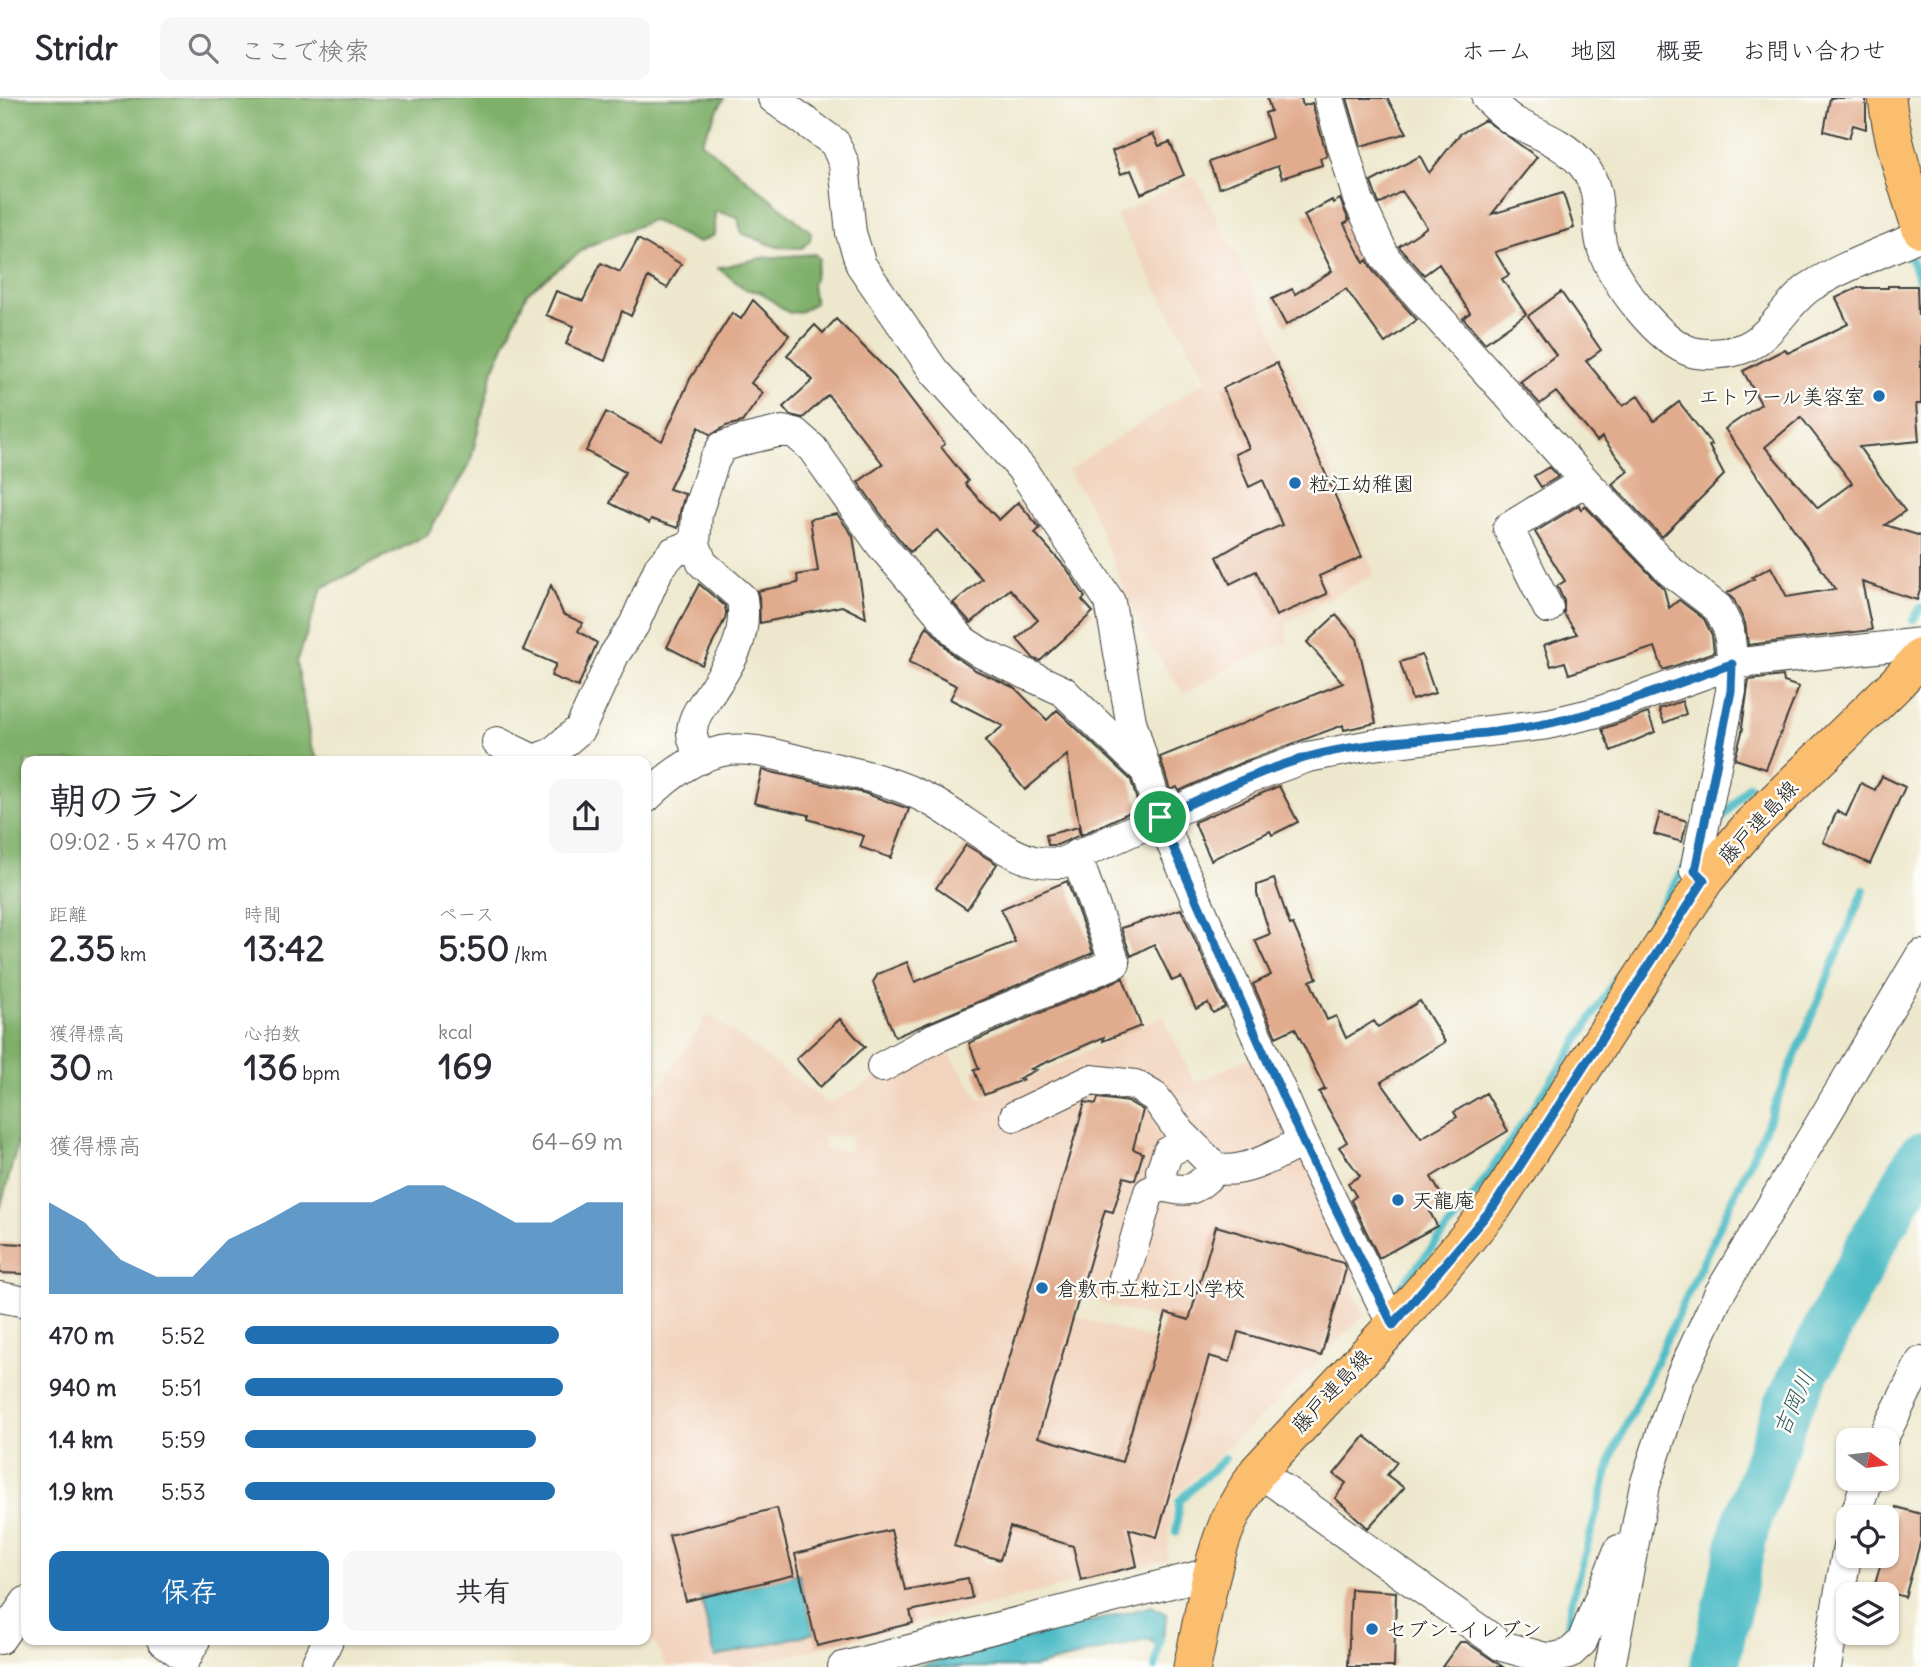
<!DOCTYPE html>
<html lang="ja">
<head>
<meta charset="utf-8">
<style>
  :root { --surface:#fff; --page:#f7f7f7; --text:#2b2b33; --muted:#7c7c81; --line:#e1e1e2; --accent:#1f6fb2 }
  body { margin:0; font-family:Delius,"Klee One",sans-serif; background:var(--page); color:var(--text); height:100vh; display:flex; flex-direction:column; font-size:26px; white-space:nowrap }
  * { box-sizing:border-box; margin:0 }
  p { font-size:23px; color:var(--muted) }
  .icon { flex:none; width:38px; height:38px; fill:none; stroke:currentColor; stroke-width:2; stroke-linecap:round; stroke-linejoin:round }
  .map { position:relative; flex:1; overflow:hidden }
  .details { position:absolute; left:21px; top:658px; width:630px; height:889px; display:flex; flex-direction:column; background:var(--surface); border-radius:14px; box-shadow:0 2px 5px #0004 }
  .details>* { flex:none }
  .needle { width:46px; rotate:104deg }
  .buttons { position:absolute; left:1836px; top:1330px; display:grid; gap:14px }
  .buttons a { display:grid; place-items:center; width:63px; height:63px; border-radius:14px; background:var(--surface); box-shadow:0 2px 5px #0004; font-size:35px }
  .pin { position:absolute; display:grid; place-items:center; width:60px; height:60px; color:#fff; margin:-30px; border:4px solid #fff; border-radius:50%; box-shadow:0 2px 7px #0007 }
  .round { display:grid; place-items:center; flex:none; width:74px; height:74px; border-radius:14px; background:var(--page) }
  .overview { display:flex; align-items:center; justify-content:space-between; height:119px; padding:0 28px }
  h1 { font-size:38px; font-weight:800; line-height:52px }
  .stats { display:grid; grid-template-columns:repeat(3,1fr); gap:10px; height:119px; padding:7px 28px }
  .stats div { display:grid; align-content:center }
  .stats b { font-size:35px; font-weight:800 }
  .stats small { font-size:19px; font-weight:400 }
  .stats p { font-size:19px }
  .chart { height:196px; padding:14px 28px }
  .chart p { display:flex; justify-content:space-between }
  .chart svg { width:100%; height:126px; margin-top:7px; fill:var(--accent); opacity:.7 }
  .primary-button { display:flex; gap:14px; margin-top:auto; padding:14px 28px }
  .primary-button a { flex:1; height:80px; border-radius:14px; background:var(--accent); color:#fff; font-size:28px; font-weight:800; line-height:80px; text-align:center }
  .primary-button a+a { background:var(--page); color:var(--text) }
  ul { padding:0 28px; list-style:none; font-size:23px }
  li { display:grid; grid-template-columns:112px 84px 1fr; align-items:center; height:52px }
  li i { height:18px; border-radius:9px; background:var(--accent) }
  header { display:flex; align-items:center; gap:42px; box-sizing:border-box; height:98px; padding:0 35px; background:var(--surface); border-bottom:2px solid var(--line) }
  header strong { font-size:33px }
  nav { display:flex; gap:38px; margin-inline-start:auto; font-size:24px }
  .search { width:490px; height:63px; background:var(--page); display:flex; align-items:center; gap:18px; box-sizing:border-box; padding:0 24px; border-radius:14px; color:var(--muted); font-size:26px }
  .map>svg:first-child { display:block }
  .built { fill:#f2d4be; fill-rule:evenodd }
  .forest { fill:#7fb06b; stroke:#4e6644; stroke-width:2 }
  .water { fill:#4ebcc6; stroke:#356c71; stroke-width:2 }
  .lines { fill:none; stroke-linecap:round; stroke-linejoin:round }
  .stream { stroke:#4ebcc6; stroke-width:8 }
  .river { stroke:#4ebcc6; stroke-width:49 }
  .building { fill:#e1ab8d; fill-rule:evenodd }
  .minor-casing { stroke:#3b3b37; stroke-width:32 }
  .major-casing { stroke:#3b3b37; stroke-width:39 }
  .minor { stroke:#fff; stroke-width:30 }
  .major { stroke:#fbbe6e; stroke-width:37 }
  .route-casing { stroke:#fff; stroke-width:14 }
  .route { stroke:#1f6fb2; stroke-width:9 }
  .poi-dot { fill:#1f6fb2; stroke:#fdfcf7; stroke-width:2.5 }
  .labels { text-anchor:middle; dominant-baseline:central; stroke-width:5; stroke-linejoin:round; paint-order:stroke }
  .poi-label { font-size:21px; fill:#1c1c1c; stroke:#fdfcf7; text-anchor:start }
  .street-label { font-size:21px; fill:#1c1c1c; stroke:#fdfcf7 }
  .water-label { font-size:23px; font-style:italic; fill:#305c60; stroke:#fdfcf7 }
</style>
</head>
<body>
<header>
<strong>Stridr</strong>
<div class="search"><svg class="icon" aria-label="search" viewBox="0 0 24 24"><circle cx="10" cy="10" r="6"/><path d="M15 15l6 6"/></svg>ここで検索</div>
<nav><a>ホーム</a><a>地図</a><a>概要</a><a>お問い合わせ</a></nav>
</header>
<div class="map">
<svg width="1921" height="1569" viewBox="0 0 1921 1569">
  <rect width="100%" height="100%" fill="#fdfcf7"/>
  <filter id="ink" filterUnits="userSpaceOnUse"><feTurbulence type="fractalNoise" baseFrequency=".0143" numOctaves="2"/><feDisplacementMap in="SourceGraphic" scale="14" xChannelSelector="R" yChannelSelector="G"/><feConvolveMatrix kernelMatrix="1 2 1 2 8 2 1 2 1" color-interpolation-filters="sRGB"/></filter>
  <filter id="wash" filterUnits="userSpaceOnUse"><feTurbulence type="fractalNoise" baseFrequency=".00686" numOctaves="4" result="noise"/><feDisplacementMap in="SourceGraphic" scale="28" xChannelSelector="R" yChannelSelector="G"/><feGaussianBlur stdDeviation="1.57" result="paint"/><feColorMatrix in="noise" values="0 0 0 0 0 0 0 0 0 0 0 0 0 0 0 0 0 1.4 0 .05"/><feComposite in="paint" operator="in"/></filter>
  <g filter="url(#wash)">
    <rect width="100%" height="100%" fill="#ede8cd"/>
    <path class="built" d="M 1195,78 L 1258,199 L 1375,476 L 1287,523 L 1288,544 L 1229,570 L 1184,596 L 1141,533 L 1091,410 L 1068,372 L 1207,282 L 1116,117 Z
      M 709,916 L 828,1006 L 943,945 L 980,1002 L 1163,918 L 1195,986 L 1256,956 L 1356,1174 L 1354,1194 L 1364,1217 L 1278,1303 L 1172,1400 L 1167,1462 L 744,1569 L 667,1569 L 646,1531 L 646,1008 ZM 1101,991 L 1147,1005 L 1133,1051 L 1143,1055 L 1136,1082 L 1124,1079 L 1113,1114 L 1105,1112 L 1080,1199 L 1163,1223 L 1166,1216 L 1189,1222 L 1216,1128 L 1347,1166 L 1321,1258 L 1219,1228 L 1230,1264 L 1209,1258 L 1157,1439 L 1128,1431 L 1081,1450 L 1021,1433 L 1031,1358 L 998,1467 L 982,1463 L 984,1457 L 954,1448 L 1085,1003 L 1096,1006 ZM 824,1037 L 851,1039 L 850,1054 L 824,1052 ZM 1194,1059 L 1198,1075 L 1177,1080 L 1174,1064 ZM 777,1410 L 788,1454 L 680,1481 L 669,1437 Z
      M 1074,1218 L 1158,1243 L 1122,1364 L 1038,1339 Z"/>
    <path class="forest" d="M 0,0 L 724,0 L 701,44 L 811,134 L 810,142 L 802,150 L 777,149 L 741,135 L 738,119 L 715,113 L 714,137 L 698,145 L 652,122 L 588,148 L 527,195 L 493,272 L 470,365 L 427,437 L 322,490 L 297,564 L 311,648 L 319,663 L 26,663 L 26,1016 L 0,1111 Z
      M 815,156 L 819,161 L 812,188 L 815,205 L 802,213 L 789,215 L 760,194 L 745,191 L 718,170 L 761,160 Z"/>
    <path class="water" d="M 799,1475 L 814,1535 L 715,1559 L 701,1500 Z
      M 1152,1508 L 1167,1517 L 1161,1550 L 1157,1549 L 1150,1541 L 1034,1569 L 915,1569 Z"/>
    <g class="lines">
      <path class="stream" d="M 1905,155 L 1908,154 L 1921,187
        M 1913,522 L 1921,509
        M 1716,728 L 1749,687
        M 1397,1193 L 1471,1102 L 1570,955 L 1686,767
        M 1176,1434 L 1179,1403 L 1225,1360
        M 1567,1536 L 1571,1506 L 1613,1355 L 1762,1038 L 1864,792
        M 1155,1569 L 1160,1541"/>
      <path class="river" d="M 1714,1569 L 1745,1430 L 1788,1308 L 1873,1142 L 1921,1059"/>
    </g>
    <g id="blocks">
      <path class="building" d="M 1267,0 L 1301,0 L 1303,8 L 1312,5 L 1327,58 L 1320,60 L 1322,67 L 1282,80 L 1278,68 L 1219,90 L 1209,64 L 1272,40 L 1265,15 L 1271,13 Z
        M 1347,0 L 1387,0 L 1407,35 L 1361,48 Z
        M 1830,0 L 1866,0 L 1866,31 L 1853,27 L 1849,40 L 1824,33 Z
        M 1485,22 L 1537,59 L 1492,116 L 1563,95 L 1574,130 L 1495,154 L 1509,177 L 1502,181 L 1526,216 L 1485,245 L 1463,220 L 1470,215 L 1439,166 L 1424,177 L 1401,151 L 1399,148 L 1427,129 L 1402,93 L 1379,106 L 1371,84 L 1420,58 L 1429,75 L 1460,36 Z
        M 1153,36 L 1159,48 L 1170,44 L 1184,77 L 1141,96 L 1131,72 L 1121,76 L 1112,53 Z
        M 1340,101 L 1349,123 L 1344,126 L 1364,165 L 1367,162 L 1373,173 L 1417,222 L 1385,245 L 1346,191 L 1286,227 L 1272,201 L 1292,191 L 1295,196 L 1332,173 L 1304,117 L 1332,102 L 1333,105 Z
        M 638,141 L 681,166 L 667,190 L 648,179 L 631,218 L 622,213 L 605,263 L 566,246 L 574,228 L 546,217 L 556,193 L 583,203 L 601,165 L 620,174 Z
        M 1888,188 L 1917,188 L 1918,217 L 1921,216 L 1921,306 L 1916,306 L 1919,343 L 1859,349 L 1905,413 L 1885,427 L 1921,438 L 1921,489 L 1917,502 L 1862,484 L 1872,532 L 1748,547 L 1745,525 L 1734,502 L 1727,495 L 1754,481 L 1752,479 L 1771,469 L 1787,499 L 1835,491 L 1725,331 L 1761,306 L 1743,273 L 1785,251 L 1788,255 L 1848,226 L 1836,200 L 1857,190 L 1888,190 ZM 1801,319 L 1852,385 L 1818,410 L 1765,349 Z
        M 1561,194 L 1601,252 L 1586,263 L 1623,308 L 1638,298 L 1654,323 L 1679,304 L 1712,347 L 1709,348 L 1724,377 L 1662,439 L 1612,386 L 1628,373 L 1602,339 L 1597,343 L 1556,294 L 1540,306 L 1520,284 L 1556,257 L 1528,218 Z
        M 753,202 L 789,237 L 751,285 L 763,295 L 742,324 L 726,328 L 711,337 L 699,329 L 669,391 L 685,396 L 680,414 L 678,430 L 651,421 L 649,425 L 610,405 L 625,374 L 586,353 L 606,314 L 662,343 L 690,281 L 732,215 L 741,221 Z
        M 836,221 L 894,279 L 945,346 L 941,349 L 968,383 L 965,386 L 999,422 L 1018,404 L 1040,430 L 1035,435 L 1067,471 L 1085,499 L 1082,502 L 1093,514 L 1040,563 L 1034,561 L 1017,541 L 1038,522 L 1010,491 L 971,525 L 953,505 L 982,481 L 937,432 L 910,454 L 895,436 L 858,384 L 883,366 L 828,297 L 803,320 L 790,317 L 783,309 L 813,282 L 787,257 L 815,227 L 823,235 Z
        M 1277,265 L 1362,459 L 1319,478 L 1327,496 L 1276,518 L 1256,473 L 1230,486 L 1217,459 L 1243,444 L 1282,427 L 1263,382 L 1249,389 L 1235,356 L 1249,350 L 1223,290 Z
        M 1549,369 L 1558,379 L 1541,389 L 1534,378 Z
        M 1579,407 L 1581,412 L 1585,408 L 1664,491 L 1669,510 L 1679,502 L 1704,521 L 1712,537 L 1714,554 L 1663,572 L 1655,549 L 1569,576 L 1565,564 L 1551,568 L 1544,547 L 1577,536 L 1564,516 L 1564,503 L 1557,488 L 1565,483 L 1535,434 Z
        M 837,416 L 853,438 L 866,520 L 842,508 L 760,525 L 759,499 L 757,493 L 798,485 L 797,477 L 818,473 L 810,421 Z
        M 699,486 L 725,508 L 726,515 L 725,521 L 702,567 L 667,549 Z
        M 551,487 L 563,516 L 583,525 L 578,533 L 597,545 L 578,589 L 551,578 L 556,566 L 523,552 Z
        M 1336,517 L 1357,541 L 1376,625 L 1344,632 L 1343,627 L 1243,664 L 1179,693 L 1177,689 L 1170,692 L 1160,659 L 1343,585 L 1307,544 Z
        M 927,528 L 953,557 L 975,572 L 1015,590 L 1047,622 L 1057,612 L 1131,682 L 1139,710 L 1081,737 L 1067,657 L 1025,692 L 985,643 L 1003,628 L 950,601 L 957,588 L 909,564 Z
        M 1422,557 L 1435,595 L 1412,602 L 1400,564 Z
        M 1783,578 L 1784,584 L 1799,589 L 1766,671 L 1735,661 L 1743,630 L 1742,629 L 1749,582 Z
        M 1682,603 L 1686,616 L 1664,625 L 1659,611 Z
        M 1648,615 L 1655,634 L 1611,653 L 1602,631 Z
        M 762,672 L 864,695 L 909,711 L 891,760 L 860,749 L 864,738 L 808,721 L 809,717 L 754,705 Z
        M 1882,678 L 1905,689 L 1870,766 L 1823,744 L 1837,713 L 1846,718 L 1861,685 L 1875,692 Z
        M 1279,688 L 1298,724 L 1272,737 L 1270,733 L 1211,762 L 1194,724 Z
        M 1660,715 L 1687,723 L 1682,744 L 1654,736 Z
        M 1078,729 L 1080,737 L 1057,747 L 1048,747 L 1046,737 Z
        M 966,747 L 997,766 L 967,811 L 936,790 Z
        M 1274,781 L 1290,827 L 1293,826 L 1317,880 L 1310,883 L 1327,922 L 1336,918 L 1346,940 L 1374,923 L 1378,929 L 1420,903 L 1445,944 L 1381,984 L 1421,1040 L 1457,1019 L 1454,1014 L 1486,995 L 1508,1033 L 1431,1079 L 1446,1105 L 1430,1114 L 1437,1128 L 1379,1160 L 1351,1102 L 1356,1098 L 1348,1085 L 1360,1078 L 1339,1049 L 1347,1044 L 1319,994 L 1325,991 L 1295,930 L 1276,939 L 1253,886 L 1271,877 L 1255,842 L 1270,836 L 1257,796 L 1257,787 Z
        M 1067,783 L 1093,855 L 895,939 L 873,884 L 878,876 L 907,864 L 915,884 L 1015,844 L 1001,811 Z
        M 1181,811 L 1225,909 L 1213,915 L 1208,905 L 1196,911 L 1181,879 L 1172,883 L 1154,846 L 1131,858 L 1121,830 Z
        M 1123,880 L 1141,928 L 1103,943 L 1104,939 L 1031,971 L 1036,972 L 1018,981 L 1022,982 L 984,997 L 974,972 L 979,971 L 969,945 Z
        M 840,921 L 865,949 L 820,989 L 796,961 Z
        M 1098,1000 L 1129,1004 L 1143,1012 L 1133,1051 L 1143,1055 L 1135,1082 L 1124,1079 L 1113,1114 L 1105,1112 L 1038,1339 L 1122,1364 L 1166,1215 L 1189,1222 L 1216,1128 L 1343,1165 L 1346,1171 L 1321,1258 L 1238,1234 L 1230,1264 L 1209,1258 L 1157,1439 L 1129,1431 L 1137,1468 L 1081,1482 L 1073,1448 L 1010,1429 L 1000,1462 L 954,1448 L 1085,1004 L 1096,1006 Z
        M 0,1145 L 26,1146 L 26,1176 L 0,1175 Z
        M 1365,1338 L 1397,1364 L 1387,1377 L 1404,1390 L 1368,1430 L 1335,1400 L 1346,1385 L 1334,1376 Z
        M 1896,1409 L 1921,1416 L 1921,1442 L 1905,1499 L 1874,1490 L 1883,1458 L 1886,1458 L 1886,1445 Z
        M 777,1410 L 794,1477 L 686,1503 L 669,1437 Z
        M 891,1432 L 905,1492 L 968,1480 L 972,1500 L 910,1513 L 913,1525 L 817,1548 L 795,1456 Z
        M 1351,1491 L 1396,1494 L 1394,1569 L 1348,1569 Z
        M 1460,1544 L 1466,1544 L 1503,1569 L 1442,1569 Z"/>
    </g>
  </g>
  <g filter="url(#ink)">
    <use href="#blocks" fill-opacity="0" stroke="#3b3b37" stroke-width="2"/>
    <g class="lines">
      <defs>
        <path id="minor" d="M 773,0 L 835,45 L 844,66 L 851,135 L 861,167 L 934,273 L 1021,370 L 1110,504 L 1131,623 L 1160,719 L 1303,1043 L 1393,1228
          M 1329,0 L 1358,101 L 1386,161 L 1585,383 L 1670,473 L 1718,510 L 1729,532 L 1732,558 L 1731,593 L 1695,773 L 1705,782
          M 1487,0 C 1495,8 1505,18 1515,24 C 1539,37 1564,45 1582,66 C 1606,95 1593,123 1603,152 C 1615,185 1658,243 1692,254 C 1706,258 1731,255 1744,250 C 1772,239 1786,205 1810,189 C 1844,167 1885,154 1921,137
          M 1548,510 L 1508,430 L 1585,383
          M 497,644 L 534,662 L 552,655 L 580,631 L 614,557 L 634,527 L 659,470 L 673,454 L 695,446
          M 701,661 C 698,653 692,643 692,635 C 692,621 699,612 707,600 C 729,566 748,543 742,500 L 702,465 L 695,446 L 697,415 L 714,363 L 722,349 L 743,342 L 782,333 L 795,335 L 812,350 L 881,447 L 963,543 L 983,556 L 1063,593 L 1143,670
          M 646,700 C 666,680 693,659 722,653 C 748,648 776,657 801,663 C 847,673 892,681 933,704 C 963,721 1002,755 1034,763 C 1043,765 1052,765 1061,765 L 1249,680 L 1308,659 L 1371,647 L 1548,626 L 1598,614 L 1732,566 L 1921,545
          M 882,969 L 935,940 L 1115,865 L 1076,757
          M 1015,1018 L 1091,982 L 1135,987 L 1155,999 L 1181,1035 L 1217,1071
          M 1163,1088 L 1161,1073 L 1168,1054 L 1182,1047 L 1191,1046
          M 1124,1180 L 1149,1094 L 1163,1088 C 1192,1097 1195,1090 1217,1071 C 1246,1076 1278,1056 1303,1043
          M 0,1199 L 26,1204
          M 1882,1342 L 1921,1264
          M 1258,1373 L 1502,1548 L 1549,1561 L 1569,1556 L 1582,1544 L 1619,1452
          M 1855,1419 L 1867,1381
          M 0,1541 L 26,1504
          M 162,1542 L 186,1560 L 195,1542
          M 315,1569 L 328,1542
          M 843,1569 L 1214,1474
          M 1610,1569 L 1645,1387 L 1679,1282 L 1719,1196 L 1921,857
          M 1826,1569 L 1848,1449"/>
        <path id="major" d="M 1887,0 C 1892,45 1907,88 1921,131
          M 1192,1569 C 1203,1522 1209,1470 1228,1425 C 1236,1406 1247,1390 1258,1373 L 1393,1228 L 1494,1108 L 1705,782 L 1751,727 L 1895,587 L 1921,559"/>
      </defs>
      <use href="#minor" class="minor-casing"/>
      <use href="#major" class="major-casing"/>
      <use href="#minor" class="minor"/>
      <use href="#major" class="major"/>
    </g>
  </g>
  <g class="lines" filter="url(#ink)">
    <defs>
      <path id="route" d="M 1732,566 L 1731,593 L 1695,773 L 1704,782 L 1494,1108 L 1393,1227 L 1303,1044 L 1160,719 C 1208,698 1257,673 1308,659 C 1387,638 1470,642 1550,625 C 1612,612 1672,587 1732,566 Z"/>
    </defs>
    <use href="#route" class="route-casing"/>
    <use href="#route" class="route"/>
  </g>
  <g class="poi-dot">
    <circle cx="1879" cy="298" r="7"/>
    <circle cx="1295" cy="385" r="7"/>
    <circle cx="1398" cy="1102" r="7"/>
    <circle cx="1042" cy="1190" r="7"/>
    <circle cx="1372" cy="1531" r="7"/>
  </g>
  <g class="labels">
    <g class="poi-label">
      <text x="1865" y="298" text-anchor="end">エトワール美容室</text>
      <text x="1309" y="385">粒江幼稚園</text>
      <text x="1412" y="1102">天龍庵</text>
      <text x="1056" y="1190">倉敷市立粒江小学校</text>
      <text x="1386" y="1531">セブン-イレブン</text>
    </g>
    <g class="street-label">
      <text transform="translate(1758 724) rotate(-47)">藤戸連島線</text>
      <text transform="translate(1331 1293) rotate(-47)">藤戸連島線</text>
    </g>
    <g class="water-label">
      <text transform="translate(1793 1305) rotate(-66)">吉岡川</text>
    </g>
  </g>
</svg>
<div class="buttons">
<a><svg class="needle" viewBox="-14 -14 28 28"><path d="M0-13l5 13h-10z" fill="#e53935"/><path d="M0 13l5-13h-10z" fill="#7c7c81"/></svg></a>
<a><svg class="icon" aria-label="locate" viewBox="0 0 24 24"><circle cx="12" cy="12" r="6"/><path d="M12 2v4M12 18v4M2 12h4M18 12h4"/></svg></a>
<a><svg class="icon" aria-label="layers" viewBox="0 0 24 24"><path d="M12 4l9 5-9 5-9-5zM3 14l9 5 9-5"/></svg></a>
</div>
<div class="pin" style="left:1160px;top:719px;background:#1e9e55"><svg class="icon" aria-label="arrive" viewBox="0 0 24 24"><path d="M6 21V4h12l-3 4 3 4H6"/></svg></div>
<section class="details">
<div class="overview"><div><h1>朝のラン</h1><p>09:02 · 5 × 470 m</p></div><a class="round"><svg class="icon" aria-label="share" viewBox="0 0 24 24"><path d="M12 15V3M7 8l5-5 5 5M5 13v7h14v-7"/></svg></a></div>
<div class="stats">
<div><p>距離</p><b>2.35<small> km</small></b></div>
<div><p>時間</p><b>13:42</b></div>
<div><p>ペース</p><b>5:50<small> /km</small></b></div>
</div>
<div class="stats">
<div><p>獲得標高</p><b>30<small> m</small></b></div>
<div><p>心拍数</p><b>136<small> bpm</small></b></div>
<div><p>kcal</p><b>169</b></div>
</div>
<div class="chart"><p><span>獲得標高</span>64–69 m</p>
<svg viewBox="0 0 160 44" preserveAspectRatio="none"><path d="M0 44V12L10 19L20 32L30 38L40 38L50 25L60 19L70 12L80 12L90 12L100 6L110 6L120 12L130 19L140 19L150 12L160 12V44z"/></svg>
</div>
<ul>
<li><b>470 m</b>5:52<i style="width:83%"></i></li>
<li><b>940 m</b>5:51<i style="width:84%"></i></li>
<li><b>1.4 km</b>5:59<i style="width:77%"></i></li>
<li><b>1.9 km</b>5:53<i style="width:82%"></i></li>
</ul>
<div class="primary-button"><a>保存</a><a>共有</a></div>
</section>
</div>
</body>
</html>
